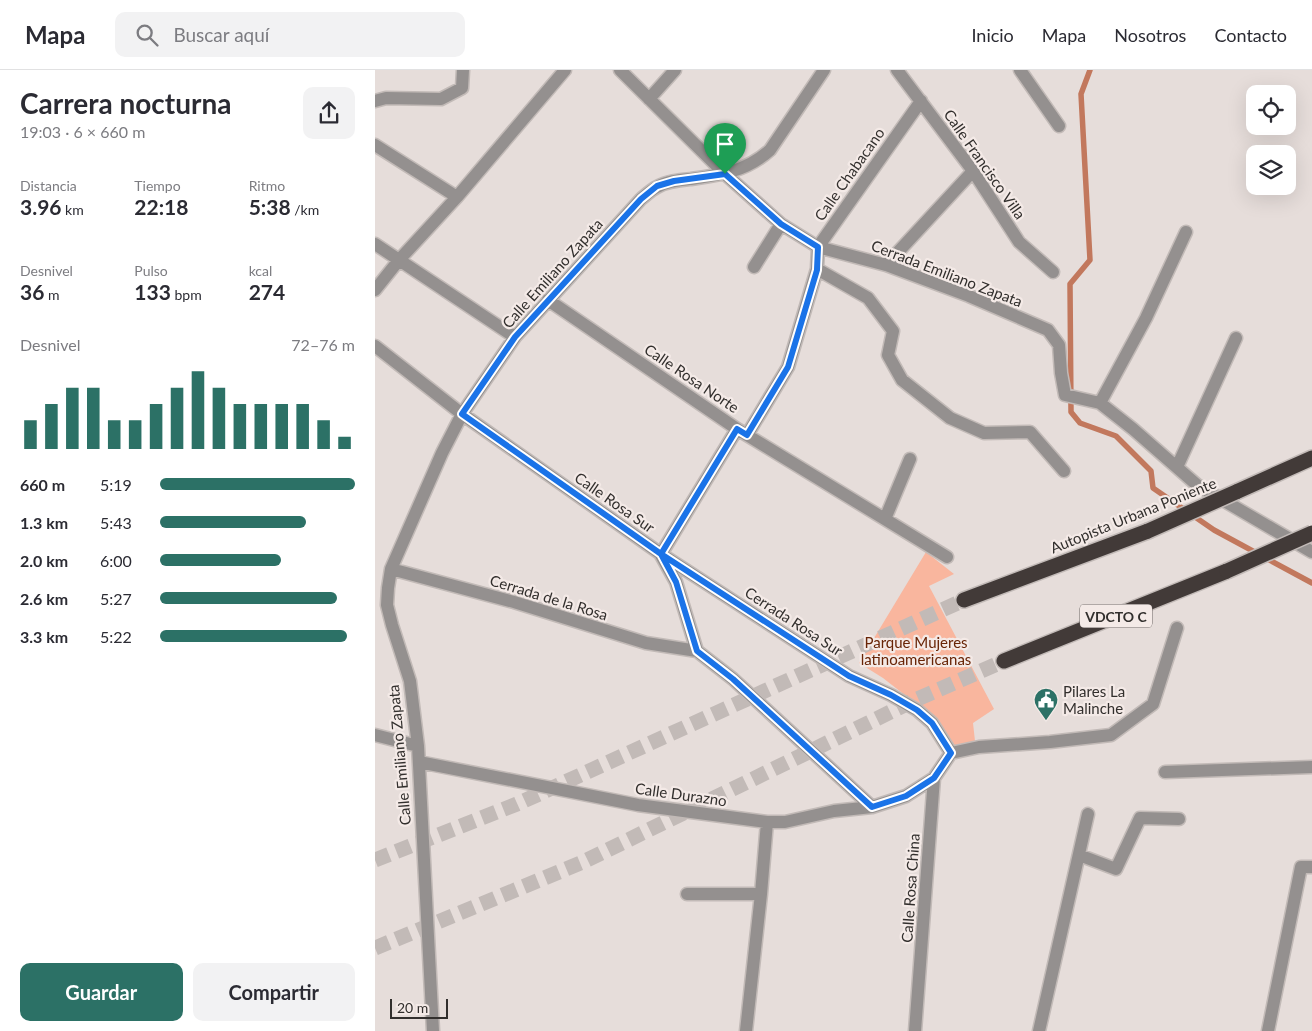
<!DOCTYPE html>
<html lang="es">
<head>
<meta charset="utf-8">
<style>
  :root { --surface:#fff; --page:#f2f2f3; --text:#2b2b33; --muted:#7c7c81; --line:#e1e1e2; --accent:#2c7166 }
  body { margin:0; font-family:Lato,sans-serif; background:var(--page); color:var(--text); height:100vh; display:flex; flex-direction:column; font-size:19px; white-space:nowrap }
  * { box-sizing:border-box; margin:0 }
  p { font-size:16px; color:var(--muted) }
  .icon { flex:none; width:28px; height:28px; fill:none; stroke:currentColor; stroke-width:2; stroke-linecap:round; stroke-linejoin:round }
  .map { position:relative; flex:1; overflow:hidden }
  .side { display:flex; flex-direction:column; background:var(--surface); width:375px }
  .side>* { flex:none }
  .buttons { position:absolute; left:871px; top:15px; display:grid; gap:10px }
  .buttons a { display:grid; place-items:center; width:50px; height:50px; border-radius:10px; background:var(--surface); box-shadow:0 5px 20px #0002; font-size:25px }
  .scale { position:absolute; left:15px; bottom:12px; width:58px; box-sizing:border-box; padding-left:5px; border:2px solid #322f2d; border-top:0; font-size:14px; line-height:18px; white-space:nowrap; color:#322f2d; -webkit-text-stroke:4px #f4eae7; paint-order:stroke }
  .pin { position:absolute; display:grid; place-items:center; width:42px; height:42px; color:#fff; margin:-51px -21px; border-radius:50% 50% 50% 0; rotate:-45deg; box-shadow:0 0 5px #0007 }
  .pin .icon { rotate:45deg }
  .round { display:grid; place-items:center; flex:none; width:52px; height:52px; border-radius:10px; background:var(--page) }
  .summary { display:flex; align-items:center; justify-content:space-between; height:85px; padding:0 20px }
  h1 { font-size:28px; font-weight:700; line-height:38px }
  .stats { display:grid; grid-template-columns:repeat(3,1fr); gap:8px; height:85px; padding:5px 20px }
  .stats div { display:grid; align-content:center }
  .stats b { font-size:21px; font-weight:700 }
  .stats small { font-size:14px; font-weight:400 }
  .stats p { font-size:14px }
  .chart { height:140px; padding:10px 20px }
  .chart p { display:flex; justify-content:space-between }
  .chart svg { width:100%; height:90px; margin-top:5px; stroke:var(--accent); stroke-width:6 }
  .button { display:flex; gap:10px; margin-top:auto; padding:10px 20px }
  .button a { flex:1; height:58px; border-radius:10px; background:var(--accent); color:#fff; font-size:20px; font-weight:700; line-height:58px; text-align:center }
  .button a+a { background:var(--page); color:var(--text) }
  ul { padding:0 20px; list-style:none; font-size:16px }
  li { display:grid; grid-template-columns:80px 60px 1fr; align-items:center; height:38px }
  li i { height:12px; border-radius:6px; background:var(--accent) }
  header { display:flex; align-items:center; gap:30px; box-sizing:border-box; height:70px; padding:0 25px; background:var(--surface); border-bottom:1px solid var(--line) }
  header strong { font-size:24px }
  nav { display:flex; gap:28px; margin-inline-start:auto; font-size:18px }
  .search { width:350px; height:45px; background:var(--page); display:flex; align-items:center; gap:12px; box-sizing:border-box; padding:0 18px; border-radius:10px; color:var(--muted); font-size:19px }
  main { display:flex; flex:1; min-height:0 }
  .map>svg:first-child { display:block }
  .green { fill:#f9b69e }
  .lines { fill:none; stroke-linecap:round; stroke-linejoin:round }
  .stream { stroke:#c2785d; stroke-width:5.5 }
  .highway-tunnel { stroke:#c2bab7; stroke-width:15; stroke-dasharray:15 8; stroke-linecap:butt }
  .street-casing { stroke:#c2bab7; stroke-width:15 }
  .highway-casing { stroke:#c2bab7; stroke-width:18 }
  .street { stroke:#94908f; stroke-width:12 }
  .highway { stroke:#423a38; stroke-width:15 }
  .highway-bridge-casing { stroke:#c2bab7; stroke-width:18; stroke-linecap:butt }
  .highway-bridge { stroke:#423a38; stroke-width:15 }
  .route-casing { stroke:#fff; stroke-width:10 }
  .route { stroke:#1a73e8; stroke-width:6 }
  .labels { text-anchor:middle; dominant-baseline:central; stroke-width:4.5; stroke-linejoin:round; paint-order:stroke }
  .shield { fill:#f4eae7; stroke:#6c6765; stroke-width:1 }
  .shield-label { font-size:14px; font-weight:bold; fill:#322f2d }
  .street-label { font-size:15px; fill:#322f2d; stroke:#f4eae7 }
  .park-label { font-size:15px; fill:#682406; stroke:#f4eae7 }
  .poi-label { font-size:15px; fill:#322f2d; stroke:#f4eae7; text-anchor:start }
</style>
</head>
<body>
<header>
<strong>Mapa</strong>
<div class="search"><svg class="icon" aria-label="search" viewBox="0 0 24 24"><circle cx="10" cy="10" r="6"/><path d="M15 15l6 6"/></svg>Buscar aquí</div>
<nav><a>Inicio</a><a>Mapa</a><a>Nosotros</a><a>Contacto</a></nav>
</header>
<main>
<section class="side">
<div class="summary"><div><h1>Carrera nocturna</h1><p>19:03 · 6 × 660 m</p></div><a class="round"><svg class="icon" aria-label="share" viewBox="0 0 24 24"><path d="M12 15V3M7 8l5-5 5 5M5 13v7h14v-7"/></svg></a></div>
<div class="stats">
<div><p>Distancia</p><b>3.96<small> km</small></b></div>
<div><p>Tiempo</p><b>22:18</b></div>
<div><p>Ritmo</p><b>5:38<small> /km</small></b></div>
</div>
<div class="stats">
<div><p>Desnivel</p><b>36<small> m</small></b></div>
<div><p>Pulso</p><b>133<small> bpm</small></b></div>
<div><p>kcal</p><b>274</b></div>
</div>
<div class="chart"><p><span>Desnivel</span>72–76 m</p>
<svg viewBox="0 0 160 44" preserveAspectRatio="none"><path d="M5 44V30M15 44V22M25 44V14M35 44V14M45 44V30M55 44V30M65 44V22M75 44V14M85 44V6M95 44V14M105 44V22M115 44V22M125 44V22M135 44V22M145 44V30M155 44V38"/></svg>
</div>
<ul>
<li><b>660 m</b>5:19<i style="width:100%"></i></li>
<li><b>1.3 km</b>5:43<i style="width:75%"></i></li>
<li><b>2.0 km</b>6:00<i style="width:62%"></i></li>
<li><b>2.6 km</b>5:27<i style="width:91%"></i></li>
<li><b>3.3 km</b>5:22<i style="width:96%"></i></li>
</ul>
<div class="button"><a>Guardar</a><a>Compartir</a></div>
</section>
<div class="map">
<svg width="937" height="961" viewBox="0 0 937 961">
  <rect width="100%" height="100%" fill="#e6ddda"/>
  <path class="green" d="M 551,482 L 579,504 L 554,516 L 619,639 L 598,653 L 600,671 L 579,678 L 562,650 L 508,608 L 484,593 Z"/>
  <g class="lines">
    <path class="stream" d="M 715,0 L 706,24 L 715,190 L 695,214 L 696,342 L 705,353 L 741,366 L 776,401 L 778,418 L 839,460 L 937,513"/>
    <path class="highway-tunnel" d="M 0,790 L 142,734 L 589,530
      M 0,878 L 208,792 L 540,630 L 629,591"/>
    <defs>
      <path id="street" d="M 245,0 L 350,104 L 406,154 L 443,177 L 511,195 L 594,226 L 673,260 L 684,275 L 686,303 L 690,325 L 725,333 L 758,359 L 822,415 L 937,482
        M 522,0 L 598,101 L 644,172 L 678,202
        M 645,0 L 684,56
        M 274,29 L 300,0
        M 0,31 L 11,28 L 66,29 L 87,18 L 88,0
        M 0,75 L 82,127
        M 0,174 L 140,267
        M 511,195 L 598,101
        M 379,197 L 406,154
        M 442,199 L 493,228 L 518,261 L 513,285 L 527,310 L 575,348 L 609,363 L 655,362 L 689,401
        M 0,220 L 24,190 L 82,127 L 190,0
        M 173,230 L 362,359 L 572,487
        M 0,276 L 87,344 L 286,484 L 474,606 L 516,625 L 542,640 L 557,653 L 576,683
        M 725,333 L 771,248 L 811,162
        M 372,365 L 413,297 L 442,199 L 443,177 L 546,31
        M 802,397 L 861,268
        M 510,449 L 535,389
        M 286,484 L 362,359
        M 286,485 L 301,512 L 322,581 L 358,609 L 497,737
        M 16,499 L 139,532 L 271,573 L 322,581
        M 0,665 L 43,676
        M 576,683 L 604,677 L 675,672 L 736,665 L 778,634 L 802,558
        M 44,692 L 263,735 L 392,752 L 410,752 L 459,741 L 497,737 L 531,726 L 559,708
        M 790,702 L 937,697
        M 704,785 L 741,799 L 765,748 L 804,749
        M 312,824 L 386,824
        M 58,961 L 43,676 L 35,611 L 17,555 L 12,535 L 13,518 L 16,499 L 67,383 L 87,344 L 140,267 L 266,129 C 271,125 276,120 282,117 C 292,111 305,110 316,109 C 346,105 372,101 395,80 L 449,0
        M 371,961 L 386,824 L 392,752
        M 540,961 L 559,708 L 576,683
        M 664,961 L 713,744
        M 893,961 L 926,797 L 937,797"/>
      <path id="highway" d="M 861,422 L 937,388
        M 589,530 L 773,461
        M 629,591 L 852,501"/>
    </defs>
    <use href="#street" class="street-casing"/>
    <use href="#highway" class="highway-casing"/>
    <use href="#street" class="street"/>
    <use href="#highway" class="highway"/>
    <defs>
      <path id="highway-bridge" d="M 773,461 L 861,422
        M 852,501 L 937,463"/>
    </defs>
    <use href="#highway-bridge" class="highway-bridge-casing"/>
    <use href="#highway-bridge" class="highway-bridge"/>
  </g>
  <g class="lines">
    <defs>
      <path id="route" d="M 350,104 L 406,154 L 443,177 L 442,200 L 413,297 L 372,365 L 362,359 L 286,484 L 301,512 L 322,581 L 358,609 L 497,737 L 531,726 L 559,708 L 576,683 L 557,653 L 542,640 L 516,625 L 474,606 L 286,484 L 87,344 L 140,267 L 266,129 L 282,116 L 299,111 L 350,104"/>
    </defs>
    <use href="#route" class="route-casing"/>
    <use href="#route" class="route"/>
  </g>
  <defs>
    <symbol id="civic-pin" viewBox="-11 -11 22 30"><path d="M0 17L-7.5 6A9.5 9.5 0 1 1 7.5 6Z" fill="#2c7166" stroke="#f4eae7"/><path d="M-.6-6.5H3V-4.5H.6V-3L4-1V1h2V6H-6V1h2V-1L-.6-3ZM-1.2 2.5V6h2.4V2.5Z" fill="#fff"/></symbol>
  </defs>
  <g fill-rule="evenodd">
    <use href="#civic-pin" x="657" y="616" width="28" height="38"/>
  </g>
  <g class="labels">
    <rect class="shield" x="705" y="534.5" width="72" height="23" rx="4"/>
    <g class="shield-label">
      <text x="741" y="546">VDCTO C</text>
    </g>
    <g class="street-label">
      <text transform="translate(610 94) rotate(55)">Calle Francisco Villa</text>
      <text transform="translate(474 104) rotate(-55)">Calle Chabacano</text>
      <text transform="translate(177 203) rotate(-48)">Calle Emiliano Zapata</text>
      <text transform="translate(572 203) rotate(21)">Cerrada Emiliano Zapata</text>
      <text transform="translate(317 308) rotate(34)">Calle Rosa Norte</text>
      <text transform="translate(240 432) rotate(35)">Calle Rosa Sur</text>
      <text transform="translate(758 445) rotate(-22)">Autopista Urbana Poniente</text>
      <text transform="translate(174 527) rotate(17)">Cerrada de la Rosa</text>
      <text transform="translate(419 551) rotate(33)">Cerrada Rosa Sur</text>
      <text transform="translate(24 685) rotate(-95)">Calle Emiliano Zapata</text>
      <text transform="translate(306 724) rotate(8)">Calle Durazno</text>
      <text transform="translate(535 818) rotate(-86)">Calle Rosa China</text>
    </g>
    <g class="park-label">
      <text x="541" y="572">Parque Mujeres<tspan x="541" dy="17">latinoamericanas</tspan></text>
    </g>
    <g class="poi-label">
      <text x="688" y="621">Pilares La<tspan x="688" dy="17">Malinche</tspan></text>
    </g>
  </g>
</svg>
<div class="buttons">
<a><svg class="icon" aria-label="locate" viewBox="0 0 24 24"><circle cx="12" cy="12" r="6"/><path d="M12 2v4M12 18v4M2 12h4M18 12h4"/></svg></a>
<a><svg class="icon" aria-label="layers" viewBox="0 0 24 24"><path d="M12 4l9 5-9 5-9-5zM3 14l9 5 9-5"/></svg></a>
</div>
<div class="scale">20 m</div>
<div class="pin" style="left:350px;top:104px;background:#1e9e55"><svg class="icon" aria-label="arrive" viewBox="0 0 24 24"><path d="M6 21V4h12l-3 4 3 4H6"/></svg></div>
</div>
</main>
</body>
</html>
